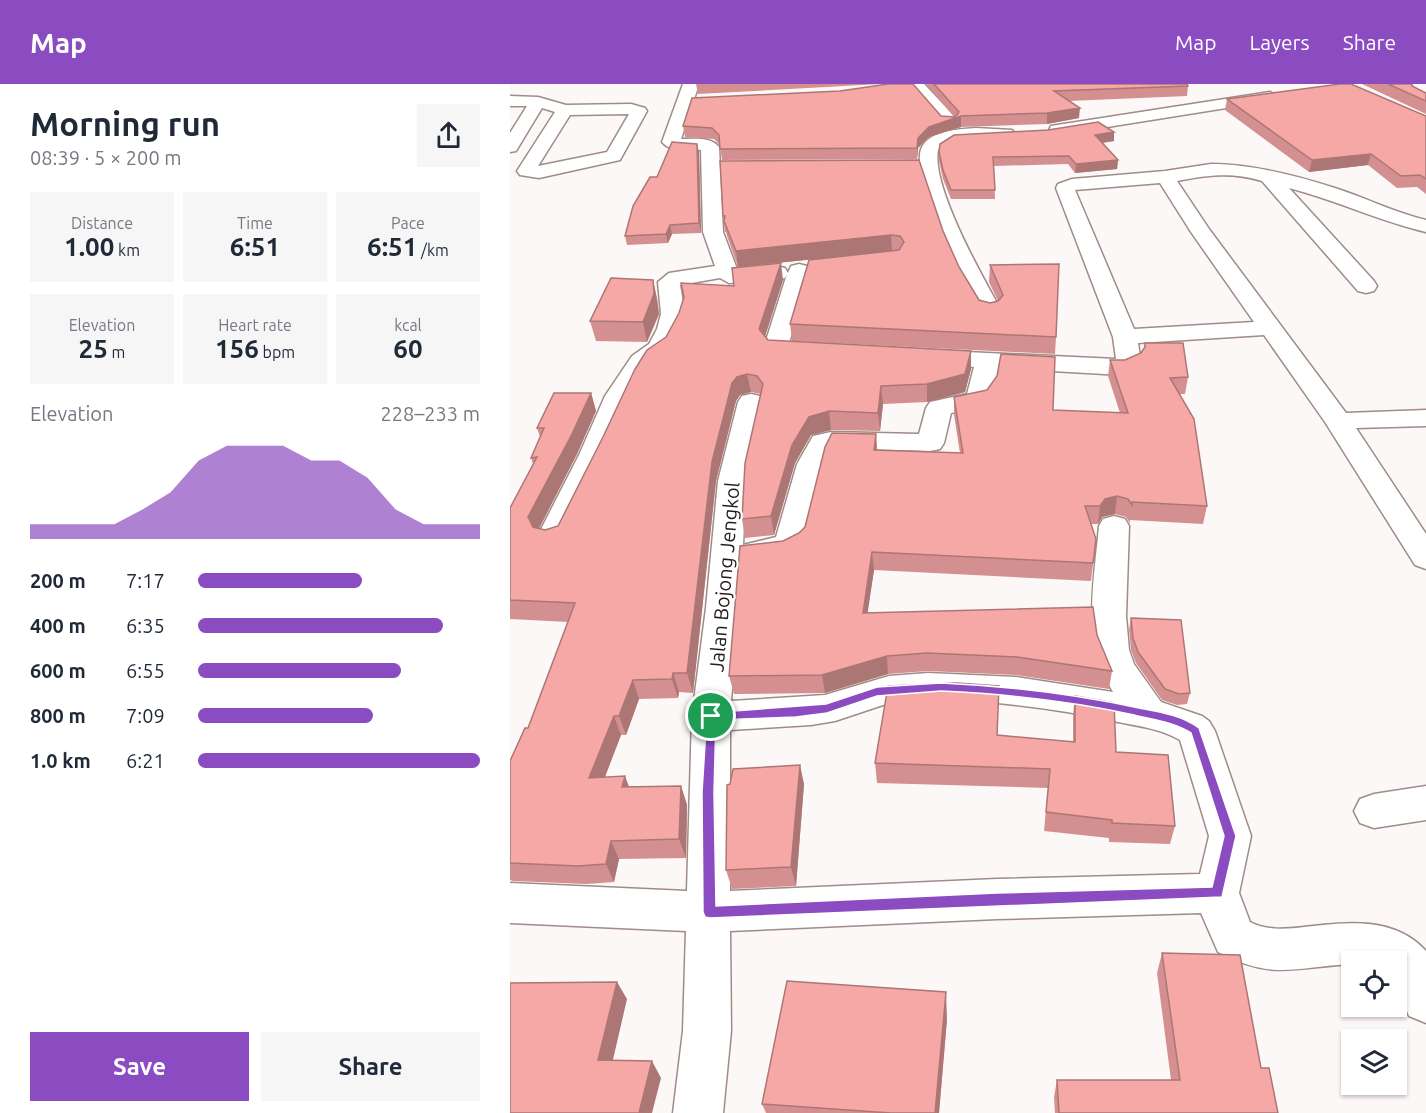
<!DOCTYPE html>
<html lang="en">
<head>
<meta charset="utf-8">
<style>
  :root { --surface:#fff; --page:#f6f6f7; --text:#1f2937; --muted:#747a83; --accent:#8c4cc1 }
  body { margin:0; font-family:Ubuntu,sans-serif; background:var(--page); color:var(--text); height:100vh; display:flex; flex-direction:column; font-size:22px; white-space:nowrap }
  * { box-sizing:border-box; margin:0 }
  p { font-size:20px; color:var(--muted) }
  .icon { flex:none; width:33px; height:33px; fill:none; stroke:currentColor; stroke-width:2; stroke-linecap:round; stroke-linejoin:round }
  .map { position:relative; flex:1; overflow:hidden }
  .panel { display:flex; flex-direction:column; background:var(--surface); width:510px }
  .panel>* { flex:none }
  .controls { position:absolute; left:831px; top:867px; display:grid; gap:12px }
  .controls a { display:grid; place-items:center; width:66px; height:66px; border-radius:0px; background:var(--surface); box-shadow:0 2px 4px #0004; font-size:30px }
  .pin { position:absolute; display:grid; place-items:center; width:51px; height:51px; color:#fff; margin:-26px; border:3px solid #fff; border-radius:50%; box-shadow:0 2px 6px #0007 }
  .round { display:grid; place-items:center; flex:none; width:63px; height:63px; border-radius:0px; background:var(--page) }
  .overview { display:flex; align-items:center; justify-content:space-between; height:102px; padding:0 30px }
  h1 { font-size:33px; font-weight:700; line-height:45px }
  .figures { display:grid; grid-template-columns:repeat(3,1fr); gap:9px; height:102px; padding:6px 30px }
  .figures div { display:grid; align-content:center; border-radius:0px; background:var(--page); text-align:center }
  .figures b { font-size:26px; font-weight:700 }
  .figures small { font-size:16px; font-weight:400 }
  .figures p { font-size:16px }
  .chart { height:168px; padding:12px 30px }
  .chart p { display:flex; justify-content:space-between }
  .chart svg { width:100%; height:108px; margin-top:6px; fill:var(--accent); opacity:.7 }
  .button { display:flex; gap:12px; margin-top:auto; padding:12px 30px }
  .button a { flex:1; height:69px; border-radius:0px; background:var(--accent); color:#fff; font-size:24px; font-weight:700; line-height:69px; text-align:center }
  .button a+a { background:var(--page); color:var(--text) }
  ul { padding:0 30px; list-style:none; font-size:20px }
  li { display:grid; grid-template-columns:96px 72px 1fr; align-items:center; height:45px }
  li i { height:15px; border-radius:8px; background:var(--accent) }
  header { display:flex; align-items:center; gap:36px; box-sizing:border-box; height:84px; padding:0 30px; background:var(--accent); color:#fff }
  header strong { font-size:28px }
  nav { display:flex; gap:33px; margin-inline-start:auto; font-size:21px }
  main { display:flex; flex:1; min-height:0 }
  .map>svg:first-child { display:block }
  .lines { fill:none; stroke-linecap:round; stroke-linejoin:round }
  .street-casing { stroke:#9f8c86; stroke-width:3 }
  .street { fill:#fff; fill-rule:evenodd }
  .wall { fill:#d49090 }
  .shaded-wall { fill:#ac7675 }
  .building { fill:#f6a8a7; stroke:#ac7675; stroke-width:1.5 }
  .route { fill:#8c4cc1; stroke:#fff; stroke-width:1.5; fill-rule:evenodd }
  .labels { text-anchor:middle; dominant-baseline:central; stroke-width:4.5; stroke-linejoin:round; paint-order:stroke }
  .street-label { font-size:20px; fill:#231c19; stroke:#fff }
</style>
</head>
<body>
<header>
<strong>Map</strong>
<nav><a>Map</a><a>Layers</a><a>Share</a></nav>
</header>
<main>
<section class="panel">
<div class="overview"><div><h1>Morning run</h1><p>08:39 · 5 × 200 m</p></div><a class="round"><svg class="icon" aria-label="share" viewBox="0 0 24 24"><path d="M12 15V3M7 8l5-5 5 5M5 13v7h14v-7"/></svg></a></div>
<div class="figures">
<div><p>Distance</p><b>1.00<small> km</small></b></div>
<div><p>Time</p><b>6:51</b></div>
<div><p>Pace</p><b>6:51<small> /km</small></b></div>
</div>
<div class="figures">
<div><p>Elevation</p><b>25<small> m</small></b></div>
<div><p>Heart rate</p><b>156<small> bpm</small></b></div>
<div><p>kcal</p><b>60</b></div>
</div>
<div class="chart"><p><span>Elevation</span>228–233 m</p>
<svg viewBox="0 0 160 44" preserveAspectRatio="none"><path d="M0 44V38L10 38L20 38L30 38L40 32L50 25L60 12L70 6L80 6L90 6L100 12L110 12L120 19L130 32L140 38L150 38L160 38V44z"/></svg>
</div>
<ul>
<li><b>200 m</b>7:17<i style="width:58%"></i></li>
<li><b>400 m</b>6:35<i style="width:87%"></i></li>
<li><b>600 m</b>6:55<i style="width:72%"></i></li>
<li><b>800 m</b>7:09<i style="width:62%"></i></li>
<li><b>1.0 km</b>6:21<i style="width:100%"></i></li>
</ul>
<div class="button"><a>Save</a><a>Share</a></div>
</section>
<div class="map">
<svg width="916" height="1029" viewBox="0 0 916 1029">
  <rect width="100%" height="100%" fill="#fcf8f7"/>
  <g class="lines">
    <defs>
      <path id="street" d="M 173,0 L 189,0 L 171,55 C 183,55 200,52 209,63 L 213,148 L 227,185 L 267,182 L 275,184 L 278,189 L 281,182 L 289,180 L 297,182 L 300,187 L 279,259 L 313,263 L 316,268 L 313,273 C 296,277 264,278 254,263 L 277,190 L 275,194 L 267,196 L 219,199 L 210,194 L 170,201 L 175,230 L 171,245 L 158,269 L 140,282 L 121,312 L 97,371 L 53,460 L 42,463 L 31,460 L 27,453 L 69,371 L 95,312 L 122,272 L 139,260 L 147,245 L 151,230 L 148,198 L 159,189 L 205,182 L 193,148 L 191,66 C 179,65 161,69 152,58 Z
        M 397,0 L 414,0 L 445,33 L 447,37 L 445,41 L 433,41 Z
        M 760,8 L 768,13 L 766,16 L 547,51 L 541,50 L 539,46 L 541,42 L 547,41 Z
        M 0,12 L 28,13 L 56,21 L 121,20 L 135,24 L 137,27 L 110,76 L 29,94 L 10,91 L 7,87 L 45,28 L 32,24 L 6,67 L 0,68 L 0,49 L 17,22 L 0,22 ZM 119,30 L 97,68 L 28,82 L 60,31 Z
        M 466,44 L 502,46 L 505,50 L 502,54 L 496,55 C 473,55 447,50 428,66 C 421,102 472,192 491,226 L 487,231 L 479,233 L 471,231 L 467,226 C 453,198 398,89 412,63 C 421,46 450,45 466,44 Z
        M 701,80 C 743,80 788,92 828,105 C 858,115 886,129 916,136 L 916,148 C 869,137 826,116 779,104 L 864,197 L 867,202 L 864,207 L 856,209 L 848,207 L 752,97 C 721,88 699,91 667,97 L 699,145 L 836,329 L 916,326 L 916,342 L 846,344 L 916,450 L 916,485 L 905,481 L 815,338 L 754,251 L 628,259 L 631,279 L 628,284 L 612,291 L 489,284 L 484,309 L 475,322 L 441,329 L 434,359 L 430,365 L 420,367 L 323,364 L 315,380 L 296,459 C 285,475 248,484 232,472 L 221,617 L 315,611 L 379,592 L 418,589 L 506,593 L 603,608 C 571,556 584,500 589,442 L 593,435 L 604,432 L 615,435 L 619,442 L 616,532 L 619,566 L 624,580 L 651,618 L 692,632 L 699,637 L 705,647 L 741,752 L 729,809 L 740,838 C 757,847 776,845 794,843 C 837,838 884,832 916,867 L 916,939 L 899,932 L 886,902 L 886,878 L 842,878 L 842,880 C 785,883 763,897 708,868 L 691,829 L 487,835 L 220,847 L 221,947 L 213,1029 L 163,1029 L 173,947 L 176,847 L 0,839 L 0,799 L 177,807 L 182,632 L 196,524 L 208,397 L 228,318 L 232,312 L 241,310 L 250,312 L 254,318 L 236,397 L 233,461 L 266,453 L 287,380 L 303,352 L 321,348 L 409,350 L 416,324 L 420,318 L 457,310 L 464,283 L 406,278 L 403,273 L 406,268 L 415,266 L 606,275 L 603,253 L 546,104 L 548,100 L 562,95 L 655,87 ZM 650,99 L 681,148 L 744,238 L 624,245 L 565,106 ZM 447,616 C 501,619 555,626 608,638 C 629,642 651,645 670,656 L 699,752 L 690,790 L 487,795 L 220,807 L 220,646 L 301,641 L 325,637 L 379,619 Z
        M 916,702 L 916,736 L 864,744 L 850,739 L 844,727 L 850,715 L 864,710 Z"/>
    </defs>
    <use href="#street" class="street-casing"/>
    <use href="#street" class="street"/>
  </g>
  <path class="wall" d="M 186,0 L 371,0 L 188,10 Z
    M 416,0 L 677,0 L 678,2 L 677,12 L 559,17 L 569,34 L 537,40 L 451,43 L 419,53 L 408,64 L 407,75 L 212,76 L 210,61 L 204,55 L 175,53 L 173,42 L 431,32 L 444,33 Z
    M 852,0 L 902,0 L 902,2 L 916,17 L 916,30 Z
    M 717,15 L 916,32 L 916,110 L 907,103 L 887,104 L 858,81 L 799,88 L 715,26 Z
    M 604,48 L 604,57 L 592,59 L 608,76 L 607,85 L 565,89 L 558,80 L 484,82 L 485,115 L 441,115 L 433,95 L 429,77 L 429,68 Z
    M 189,68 L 191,149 L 162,150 L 158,159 L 117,161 L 115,152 L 147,93 Z
    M 213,132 L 433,147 L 449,183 L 469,216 L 480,219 L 488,217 L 479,198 L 480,181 L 546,253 L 545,270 L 282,257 L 280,240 L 382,167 L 228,183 L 217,152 L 216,148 L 215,148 Z
    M 143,196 L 147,215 L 149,230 L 137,258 L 86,257 L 80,237 Z
    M 273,196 L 255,252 L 258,256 L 461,267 L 461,285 L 455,308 L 417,318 L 373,320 L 370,347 L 321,346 L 301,351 L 285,379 L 264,451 L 235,454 L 232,435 L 251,310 L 241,308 L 230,311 L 226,317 L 206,397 L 183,609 L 169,608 L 168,614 L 129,615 L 116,651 L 111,651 L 95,693 L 119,703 L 171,702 L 177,721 L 176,774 L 109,775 L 104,798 L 77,800 L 3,797 L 0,796 L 0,677 L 18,644 L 58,538 L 0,535 L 0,424 L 23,380 L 21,374 L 30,353 L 27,344 L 81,309 L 86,327 L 67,370 L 29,445 L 35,446 L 48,442 L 224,202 Z
    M 635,259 L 678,293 L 675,310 L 670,310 L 697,422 L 693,440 L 620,436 L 620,439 L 616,433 L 605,430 L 592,433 L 588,440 L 581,440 L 586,455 L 581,497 L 364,486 L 357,529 L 587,551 L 602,587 L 599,605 L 506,591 L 418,587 L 378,590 L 315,609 L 224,610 L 219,592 L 273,457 L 289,449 L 295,443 L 366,350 L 367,366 L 450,369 L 444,331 L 444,313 L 543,326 L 610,329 L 598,292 L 600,276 L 615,276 L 631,269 L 634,265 Z
    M 621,534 L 680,609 L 677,620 L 667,621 L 652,616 L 626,579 L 621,566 L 619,545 Z
    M 565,612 L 606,668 L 665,742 L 660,760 L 599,758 L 599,754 L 534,747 L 538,704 L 367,699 L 365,679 L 487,651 L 563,658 L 563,631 Z
    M 294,700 L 286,802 L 222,805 L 216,786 Z
    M 652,869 L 751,984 L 768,1029 L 545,1029 L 544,1013 L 547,996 L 661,996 L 647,889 Z
    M 437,935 L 429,1029 L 256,1029 L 252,1020 Z"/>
  <path class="shaded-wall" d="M 570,24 L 569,34 L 537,40 L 537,29 Z
    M 451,32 L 451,43 L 419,53 L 408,64 L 407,75 L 407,64 L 408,54 L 419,43 Z
    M 604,48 L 604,57 L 584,60 L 585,51 Z
    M 187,60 L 189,68 L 191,149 L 189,139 Z
    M 861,70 L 858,81 L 799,88 L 802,76 Z
    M 608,76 L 607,85 L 565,89 L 566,80 Z
    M 160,141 L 162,150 L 158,159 L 156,150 Z
    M 381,151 L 382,167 L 228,183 L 226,167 Z
    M 271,179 L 273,196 L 252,262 L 249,245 Z
    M 143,196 L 147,215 L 149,230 L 137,258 L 133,238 Z
    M 461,267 L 461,285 L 455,308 L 417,318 L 417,300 Z
    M 237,290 L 241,308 L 230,311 L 226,317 L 206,397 L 183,609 L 177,589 L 202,378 L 222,299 L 227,293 Z
    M 371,302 L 373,320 L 370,347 L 368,329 Z
    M 81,309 L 86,327 L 67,370 L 25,452 L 18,433 Z
    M 319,327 L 321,346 L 301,351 L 285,379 L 264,451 L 261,432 L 282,361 L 299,333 Z
    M 366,350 L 367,368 L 364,366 Z
    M 607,412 L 605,430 L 592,433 L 588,440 L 590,422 L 595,415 Z
    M 362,468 L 364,486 L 355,547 L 353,529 Z
    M 377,572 L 378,590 L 315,609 L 312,591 Z
    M 163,589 L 169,608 L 168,614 L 162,595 Z
    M 123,596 L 129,615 L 116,651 L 109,632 Z
    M 104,632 L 111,651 L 87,713 L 79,694 Z
    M 290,681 L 294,700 L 286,802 L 281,783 Z
    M 115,692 L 122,711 L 112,703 Z
    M 171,702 L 177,721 L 176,774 L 169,755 Z
    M 101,757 L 109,775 L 104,798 L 96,780 Z
    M 107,898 L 117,915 L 99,993 L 88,976 Z
    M 436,908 L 437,935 L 429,1029 L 425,1029 Z
    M 142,977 L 151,994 L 142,1029 L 129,1029 Z"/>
  <path class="building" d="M 378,0 L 403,0 L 431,32 L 445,33 L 449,28 L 424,0 L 677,0 L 678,2 L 544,7 L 570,24 L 537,29 L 451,32 L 419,43 L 408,54 L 407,64 L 210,65 L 209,51 L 202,44 L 173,42 L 182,14 L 330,7 Z
    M 830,0 L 841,0 L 916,32 L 916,95 L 910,91 L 891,92 L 861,70 L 802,76 L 717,15 Z
    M 878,0 L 902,0 L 902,2 L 916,9 L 916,17 Z
    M 588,38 L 604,48 L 585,51 L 608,76 L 566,80 L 559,72 L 483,73 L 485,106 L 441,106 L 433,86 L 429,68 L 430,60 L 444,51 L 538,46 Z
    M 162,58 L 187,60 L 189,139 L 160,141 L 156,150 L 115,152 L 123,122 L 140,93 L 147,93 Z
    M 409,76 L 433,147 L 449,183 L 469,216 L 480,219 L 488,217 L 493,211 L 480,181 L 549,180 L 546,253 L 280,240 L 299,176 L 389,166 L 394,158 L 390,152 L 381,151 L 226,167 L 214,137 L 215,132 L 213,132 L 210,77 Z
    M 271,179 L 249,245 L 258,256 L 461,267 L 455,290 L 417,300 L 371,302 L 368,329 L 319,327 L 299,333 L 282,361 L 261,432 L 232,435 L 235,379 L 253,300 L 247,292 L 237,290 L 227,293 L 222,299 L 202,378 L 177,589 L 163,589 L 162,595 L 123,596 L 109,632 L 104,632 L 79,694 L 115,692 L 112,703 L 171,702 L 169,755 L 101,757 L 96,780 L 68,782 L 0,779 L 0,677 L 15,644 L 18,644 L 65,519 L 0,516 L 0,424 L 27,373 L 21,374 L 34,344 L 27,344 L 44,309 L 81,309 L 61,352 L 18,433 L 23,443 L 35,446 L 48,442 L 93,353 L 125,285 L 137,266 L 156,253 L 169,229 L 174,213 L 171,199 L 224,202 L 222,184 Z
    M 101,194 L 143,196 L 144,210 L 133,238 L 80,237 Z
    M 635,259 L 673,259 L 678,293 L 660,294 L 684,335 L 697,422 L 622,418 L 622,421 L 618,415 L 607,412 L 595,415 L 590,422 L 575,422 L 586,455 L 583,479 L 362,468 L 353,529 L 583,523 L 587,551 L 602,587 L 507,573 L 417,569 L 377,572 L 312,591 L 219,592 L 230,462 L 273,457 L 289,449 L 295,443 L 315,363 L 322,349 L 366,350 L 364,366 L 453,369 L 444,313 L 477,306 L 487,292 L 491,270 L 545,273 L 543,326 L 618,329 L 600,276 L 615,276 L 631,269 L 635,263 Z
    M 621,534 L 671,536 L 680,609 L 669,610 L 655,605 L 628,568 L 623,554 Z
    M 447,599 L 489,602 L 487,651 L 565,658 L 565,612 L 604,619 L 606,668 L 658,671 L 665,742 L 602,739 L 602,736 L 536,728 L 540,685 L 365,679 L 378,602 Z
    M 290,681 L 281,783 L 216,786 L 217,701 L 220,700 L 223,685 Z
    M 652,869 L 730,871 L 751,984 L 759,984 L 768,1029 L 549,1029 L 547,996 L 670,996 Z
    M 277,897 L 436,908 L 425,1029 L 381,1029 L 252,1020 Z
    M 107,898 L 88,976 L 142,977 L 129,1029 L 0,1029 L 0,899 Z"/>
  <path class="route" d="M 431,599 C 497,602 564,610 629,624 C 650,628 671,631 689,644 L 726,752 L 712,813 L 200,834 L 195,833 L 193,828 L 192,708 L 197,629 L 316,620 L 367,603 ZM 431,607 C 496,610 561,617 624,631 C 644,636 664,638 681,649 L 714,752 L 702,803 L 487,809 L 206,822 L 204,708 L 206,636 L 286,633 L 317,629 L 367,612 Z"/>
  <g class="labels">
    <g class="street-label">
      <text transform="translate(214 493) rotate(-85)">Jalan Bojong Jengkol</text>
    </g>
  </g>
</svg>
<div class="controls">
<a><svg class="icon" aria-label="locate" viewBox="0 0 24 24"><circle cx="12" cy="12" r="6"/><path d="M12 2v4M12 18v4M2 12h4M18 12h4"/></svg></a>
<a><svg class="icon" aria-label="layers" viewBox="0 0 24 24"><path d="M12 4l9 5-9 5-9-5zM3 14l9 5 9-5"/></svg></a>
</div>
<div class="pin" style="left:201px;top:632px;background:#1e9e55"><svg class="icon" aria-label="arrive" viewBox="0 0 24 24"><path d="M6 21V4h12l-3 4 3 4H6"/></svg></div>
</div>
</main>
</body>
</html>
